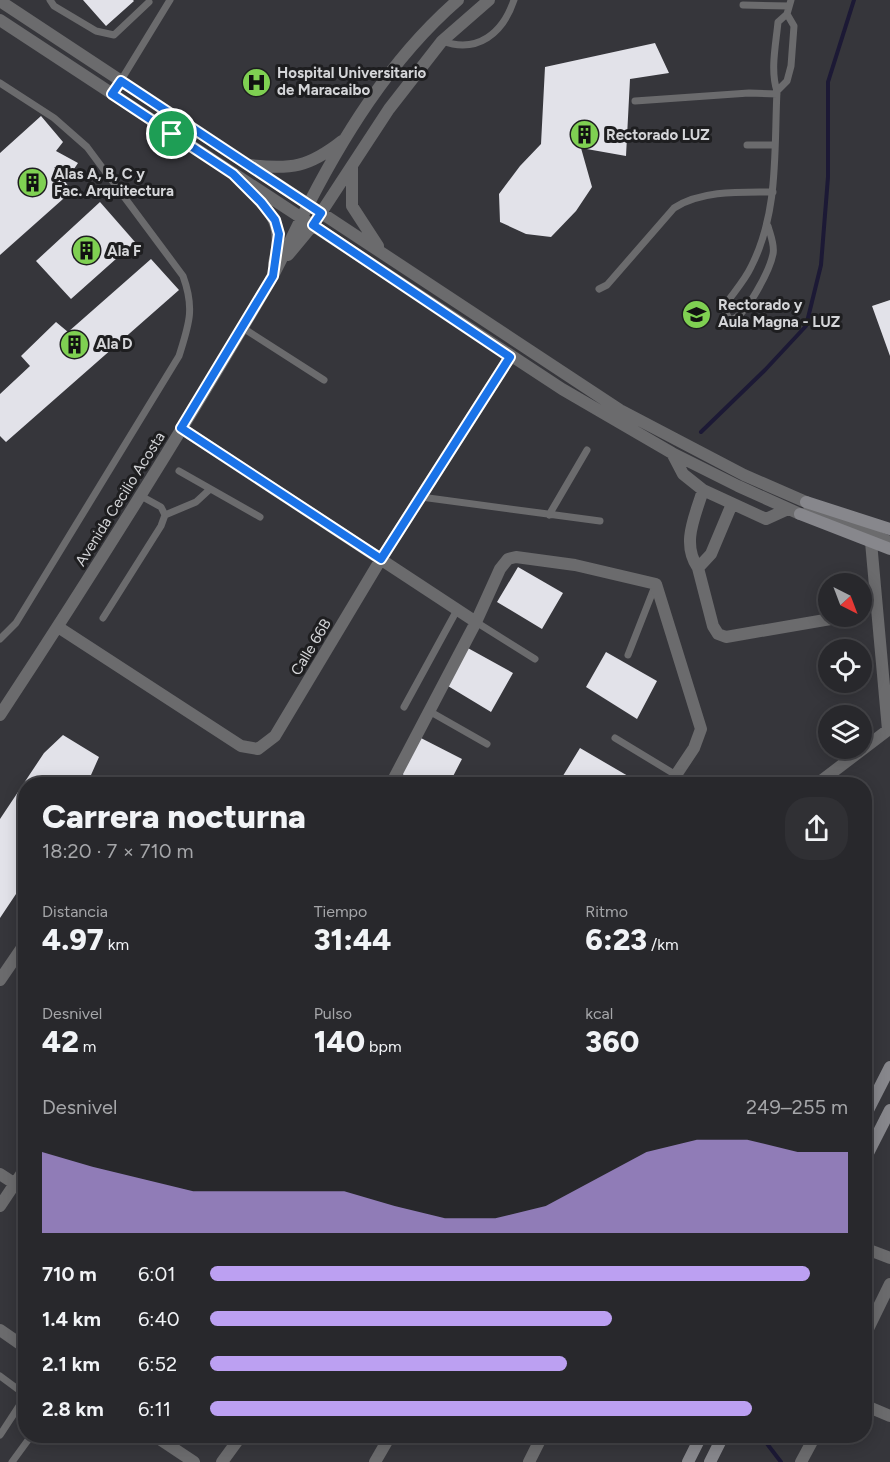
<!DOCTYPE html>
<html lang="es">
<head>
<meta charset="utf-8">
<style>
  :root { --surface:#28282c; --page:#303034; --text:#f1f3f6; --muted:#a5a6a9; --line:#444448; --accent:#bca0f2 }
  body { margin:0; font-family:Figtree,sans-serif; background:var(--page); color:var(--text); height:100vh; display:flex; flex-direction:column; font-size:22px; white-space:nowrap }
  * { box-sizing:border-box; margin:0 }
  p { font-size:20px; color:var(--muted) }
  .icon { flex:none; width:33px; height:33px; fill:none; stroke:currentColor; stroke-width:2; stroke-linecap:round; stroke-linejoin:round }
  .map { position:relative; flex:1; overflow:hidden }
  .side { position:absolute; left:18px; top:777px; width:854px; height:666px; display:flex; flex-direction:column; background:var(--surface); border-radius:24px; box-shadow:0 3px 15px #0003,0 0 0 2px var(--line) }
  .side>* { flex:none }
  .needle { width:39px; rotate:138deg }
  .tools { position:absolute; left:818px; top:573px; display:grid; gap:12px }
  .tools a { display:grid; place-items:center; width:54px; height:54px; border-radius:50%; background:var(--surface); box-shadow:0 3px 15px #0003,0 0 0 2px var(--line); font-size:30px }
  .pin { position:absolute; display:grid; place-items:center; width:51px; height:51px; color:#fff; margin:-26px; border:3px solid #fff; border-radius:50%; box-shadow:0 2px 6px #0007 }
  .round { display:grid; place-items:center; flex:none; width:63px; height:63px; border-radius:24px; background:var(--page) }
  .overview { display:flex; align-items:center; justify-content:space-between; height:102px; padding:0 24px }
  h1 { font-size:33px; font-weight:800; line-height:45px }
  .metrics { display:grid; grid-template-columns:repeat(3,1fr); gap:9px; height:102px; padding:6px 24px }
  .metrics div { display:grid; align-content:center }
  .metrics b { font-size:30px; font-weight:800 }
  .metrics small { font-size:16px; font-weight:400 }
  .metrics p { font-size:16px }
  .chart { height:168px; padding:12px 24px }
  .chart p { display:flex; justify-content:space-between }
  .chart svg { width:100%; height:108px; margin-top:6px; fill:var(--accent); opacity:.7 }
  ul { padding:0 24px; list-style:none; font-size:20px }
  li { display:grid; grid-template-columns:96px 72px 1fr; align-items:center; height:45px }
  li i { height:15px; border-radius:8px; background:var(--accent) }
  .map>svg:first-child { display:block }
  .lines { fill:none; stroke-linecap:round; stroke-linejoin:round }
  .stream { stroke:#1c1935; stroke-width:4 }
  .building { fill:#e2e2e9 }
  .lane { stroke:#6b6b6d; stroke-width:7 }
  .street { stroke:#6b6b6d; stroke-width:12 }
  .secondary { stroke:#87878c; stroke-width:12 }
  .route-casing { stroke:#fff; stroke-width:12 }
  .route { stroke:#1a73e8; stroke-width:8 }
  .labels { text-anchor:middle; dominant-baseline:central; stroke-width:6; stroke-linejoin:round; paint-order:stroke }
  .poi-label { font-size:15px; font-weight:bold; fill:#d4d5d8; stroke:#1e1e20; text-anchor:start }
  .street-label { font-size:15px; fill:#d4d5d8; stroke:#1e1e20 }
</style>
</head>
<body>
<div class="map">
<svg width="890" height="1462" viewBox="0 0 890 1462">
  <rect width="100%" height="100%" fill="#36363b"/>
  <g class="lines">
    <path class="stream" d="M 701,432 L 765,370 L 806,326 L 821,265 L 828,177 L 828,82 L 854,0
      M 761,1436 L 781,1462"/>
  </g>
  <path class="building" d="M 83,0 L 133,0 L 134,1 L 106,26 Z
    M 655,43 L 669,73 L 630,79 L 626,156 L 581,148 L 592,187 L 576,211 L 551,237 L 526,234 L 500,222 L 499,194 L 520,166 L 541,144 L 545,67 Z
    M 41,116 L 63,142 L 56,151 L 78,163 L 70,175 L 54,167 L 72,191 L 0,255 L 0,153 Z
    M 100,202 L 135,242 L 71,299 L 36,261 Z
    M 151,259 L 179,290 L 6,442 L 0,436 L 0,394 L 30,366 L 21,356 L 56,322 L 68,332 Z
    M 890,300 L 890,356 L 872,306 Z
    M 518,567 L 563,593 L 542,629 L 497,602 Z
    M 466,647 L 513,673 L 491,712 L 443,683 Z
    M 606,652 L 657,681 L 637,719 L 586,687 Z
    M 63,735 L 99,757 L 87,784 L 26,784 L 26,879 L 0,918 L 0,819 L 44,753 Z
    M 417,736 L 462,759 L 449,784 L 418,784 L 399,772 Z
    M 580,748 L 628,776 L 622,784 L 558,784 Z"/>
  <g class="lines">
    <path class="lane" d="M 50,0 L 54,6 L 96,31 L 114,35 L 149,2
      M 743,5 L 789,6
      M 442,41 C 478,54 503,33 514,0
      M 0,83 L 54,118 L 87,147 L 183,276 C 195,309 189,324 179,356 L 16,623 L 0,639
      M 777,91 L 787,81 L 791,66 L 794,26 L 787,14
      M 112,95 L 170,0
      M 635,101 L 749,93 L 777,94
      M 747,145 L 775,145
      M 768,226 C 770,234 775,245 773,254 C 770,269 746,318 730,320 L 723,308 C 732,294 744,282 751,267 C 779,212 774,151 777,91 C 770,70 776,44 778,22 L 787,14 L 791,0
      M 599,289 L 607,285 L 674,208 C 701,190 742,192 773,192
      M 243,328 L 324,380
      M 179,471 L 260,517
      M 421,497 L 600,521
      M 165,515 L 196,502 L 209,490
      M 549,515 L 587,450
      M 103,618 L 161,526 L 165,515 L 161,507 L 141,496
      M 476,622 L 535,659
      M 628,655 L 655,586
      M 404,707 L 457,610
      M 429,711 L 487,744
      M 615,738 L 676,775
      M 0,1376 L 23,1393 L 23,1400 L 0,1435
      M 12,1462 L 31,1436"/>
    <path class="street" d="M 0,1 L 620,410 L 744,475 L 806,502 L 813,507
      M 0,20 L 562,389 L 672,453 L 738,486 L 800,514 L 824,516 L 890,542
      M 250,165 C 291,170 309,167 342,141
      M 352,167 L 352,206 L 378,246
      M 251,192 C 276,216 283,229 274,263
      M 288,255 L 313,225 L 389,109 L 442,41 L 489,0
      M 181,428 L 476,622
      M 672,453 L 683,474 L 703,490 L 766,519 L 788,509
      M 732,504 L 711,554 L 698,568 L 713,626 L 718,634 L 726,637 L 848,616
      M 698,568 C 681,543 695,517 703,490
      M 58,627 L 241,746 L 258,749 L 275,736 L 381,559 L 510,357
      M 0,715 C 92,575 181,433 266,288 C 279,266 289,243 301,219 C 341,139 390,59 458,0
      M 391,784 L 476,622 L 500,569 L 508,559 L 516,557 L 575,565 L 656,584 L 701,729 L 694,748 L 670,784
      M 817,784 L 888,730 L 871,542
      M 0,980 L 26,942
      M 0,1174 L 26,1191
      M 0,1206 L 26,1167
      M 864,1248 L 890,1258
      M 0,1330 L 26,1348
      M 864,1337 L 890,1284
      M 864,1405 L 890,1416
      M 155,1436 L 194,1462
      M 222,1462 L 241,1436
      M 375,1462 L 390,1436
      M 529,1462 L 542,1436
      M 801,1462 L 815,1436"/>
    <path class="secondary" d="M 806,502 L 890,529
      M 800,514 L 890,549
      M 864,1118 L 890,1067
      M 864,1161 L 890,1110
      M 688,1462 L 701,1436
      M 710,1462 L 723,1436"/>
  </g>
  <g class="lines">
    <defs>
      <path id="route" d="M 121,81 L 321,213 L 313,225 L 510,357 L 381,559 L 181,428 L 273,276 L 279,234 L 275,220 L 261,202 L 233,174 L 112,94 Z"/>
    </defs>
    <use href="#route" class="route-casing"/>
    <use href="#route" class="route"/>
  </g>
  <defs>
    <symbol id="hospital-disc" viewBox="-11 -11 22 22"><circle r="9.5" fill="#7fd052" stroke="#1e1e20"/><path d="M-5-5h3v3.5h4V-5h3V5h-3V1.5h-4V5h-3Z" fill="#111"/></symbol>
    <symbol id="building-disc" viewBox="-11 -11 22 22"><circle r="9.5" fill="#7fd052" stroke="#1e1e20"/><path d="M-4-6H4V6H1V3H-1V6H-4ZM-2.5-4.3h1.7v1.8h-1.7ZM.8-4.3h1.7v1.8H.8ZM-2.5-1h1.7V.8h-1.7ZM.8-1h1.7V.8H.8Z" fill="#111"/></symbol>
    <symbol id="university-disc" viewBox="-11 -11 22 22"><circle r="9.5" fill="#7fd052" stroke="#1e1e20"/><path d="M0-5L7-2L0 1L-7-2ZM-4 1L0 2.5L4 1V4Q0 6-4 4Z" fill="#111"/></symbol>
  </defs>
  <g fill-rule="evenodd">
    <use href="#hospital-disc" x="240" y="66" width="33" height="33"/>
    <use href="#building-disc" x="568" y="118" width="33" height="33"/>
    <use href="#building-disc" x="16" y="166" width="33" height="33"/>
    <use href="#building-disc" x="70" y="234" width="33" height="33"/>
    <use href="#university-disc" x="680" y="298" width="33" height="33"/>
    <use href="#building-disc" x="58" y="328" width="33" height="33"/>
  </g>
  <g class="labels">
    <g class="poi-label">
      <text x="277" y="73">Hospital Universitario<tspan x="277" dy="17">de Maracaibo</tspan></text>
      <text x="606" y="135">Rectorado LUZ</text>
      <text x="54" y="174">Alas A, B, C y<tspan x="54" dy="17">Fac. Arquitectura</tspan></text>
      <text x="107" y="251">Ala F</text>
      <text x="718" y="305">Rectorado y<tspan x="718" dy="17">Aula Magna - LUZ</tspan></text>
      <text x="96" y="344">Ala D</text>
    </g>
    <g class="street-label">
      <text transform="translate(120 499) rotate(-58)">Avenida Cecilio Acosta</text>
      <text transform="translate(311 647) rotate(-59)">Calle 66B</text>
    </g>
  </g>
</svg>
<div class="tools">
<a><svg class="needle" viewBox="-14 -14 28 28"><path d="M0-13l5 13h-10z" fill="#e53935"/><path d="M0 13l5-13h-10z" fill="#a5a6a9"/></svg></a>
<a><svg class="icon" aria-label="locate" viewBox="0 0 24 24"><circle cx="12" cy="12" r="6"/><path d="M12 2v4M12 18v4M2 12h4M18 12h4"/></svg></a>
<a><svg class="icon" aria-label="layers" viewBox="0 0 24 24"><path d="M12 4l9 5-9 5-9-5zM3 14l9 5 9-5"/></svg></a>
</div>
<div class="pin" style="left:172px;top:134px;background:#1e9e55"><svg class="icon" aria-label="arrive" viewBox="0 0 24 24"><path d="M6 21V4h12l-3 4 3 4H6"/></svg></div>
<section class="side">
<div class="overview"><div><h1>Carrera nocturna</h1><p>18:20 · 7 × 710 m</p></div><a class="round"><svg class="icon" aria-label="share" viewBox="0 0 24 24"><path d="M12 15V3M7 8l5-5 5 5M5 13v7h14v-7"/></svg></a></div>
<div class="metrics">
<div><p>Distancia</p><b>4.97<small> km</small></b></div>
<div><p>Tiempo</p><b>31:44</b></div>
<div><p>Ritmo</p><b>6:23<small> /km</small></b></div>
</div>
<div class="metrics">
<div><p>Desnivel</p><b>42<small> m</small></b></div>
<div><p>Pulso</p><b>140<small> bpm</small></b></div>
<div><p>kcal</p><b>360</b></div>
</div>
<div class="chart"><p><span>Desnivel</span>249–255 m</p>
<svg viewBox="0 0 160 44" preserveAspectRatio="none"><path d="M0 44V11L10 17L20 22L30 27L40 27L50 27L60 27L70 33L80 38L90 38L100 33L110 22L120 11L130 6L140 6L150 11L160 11V44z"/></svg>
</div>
<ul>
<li><b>710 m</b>6:01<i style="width:94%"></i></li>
<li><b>1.4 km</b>6:40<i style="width:63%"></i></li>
<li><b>2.1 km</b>6:52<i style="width:56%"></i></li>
<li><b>2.8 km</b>6:11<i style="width:85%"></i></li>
</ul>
</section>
</div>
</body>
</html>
